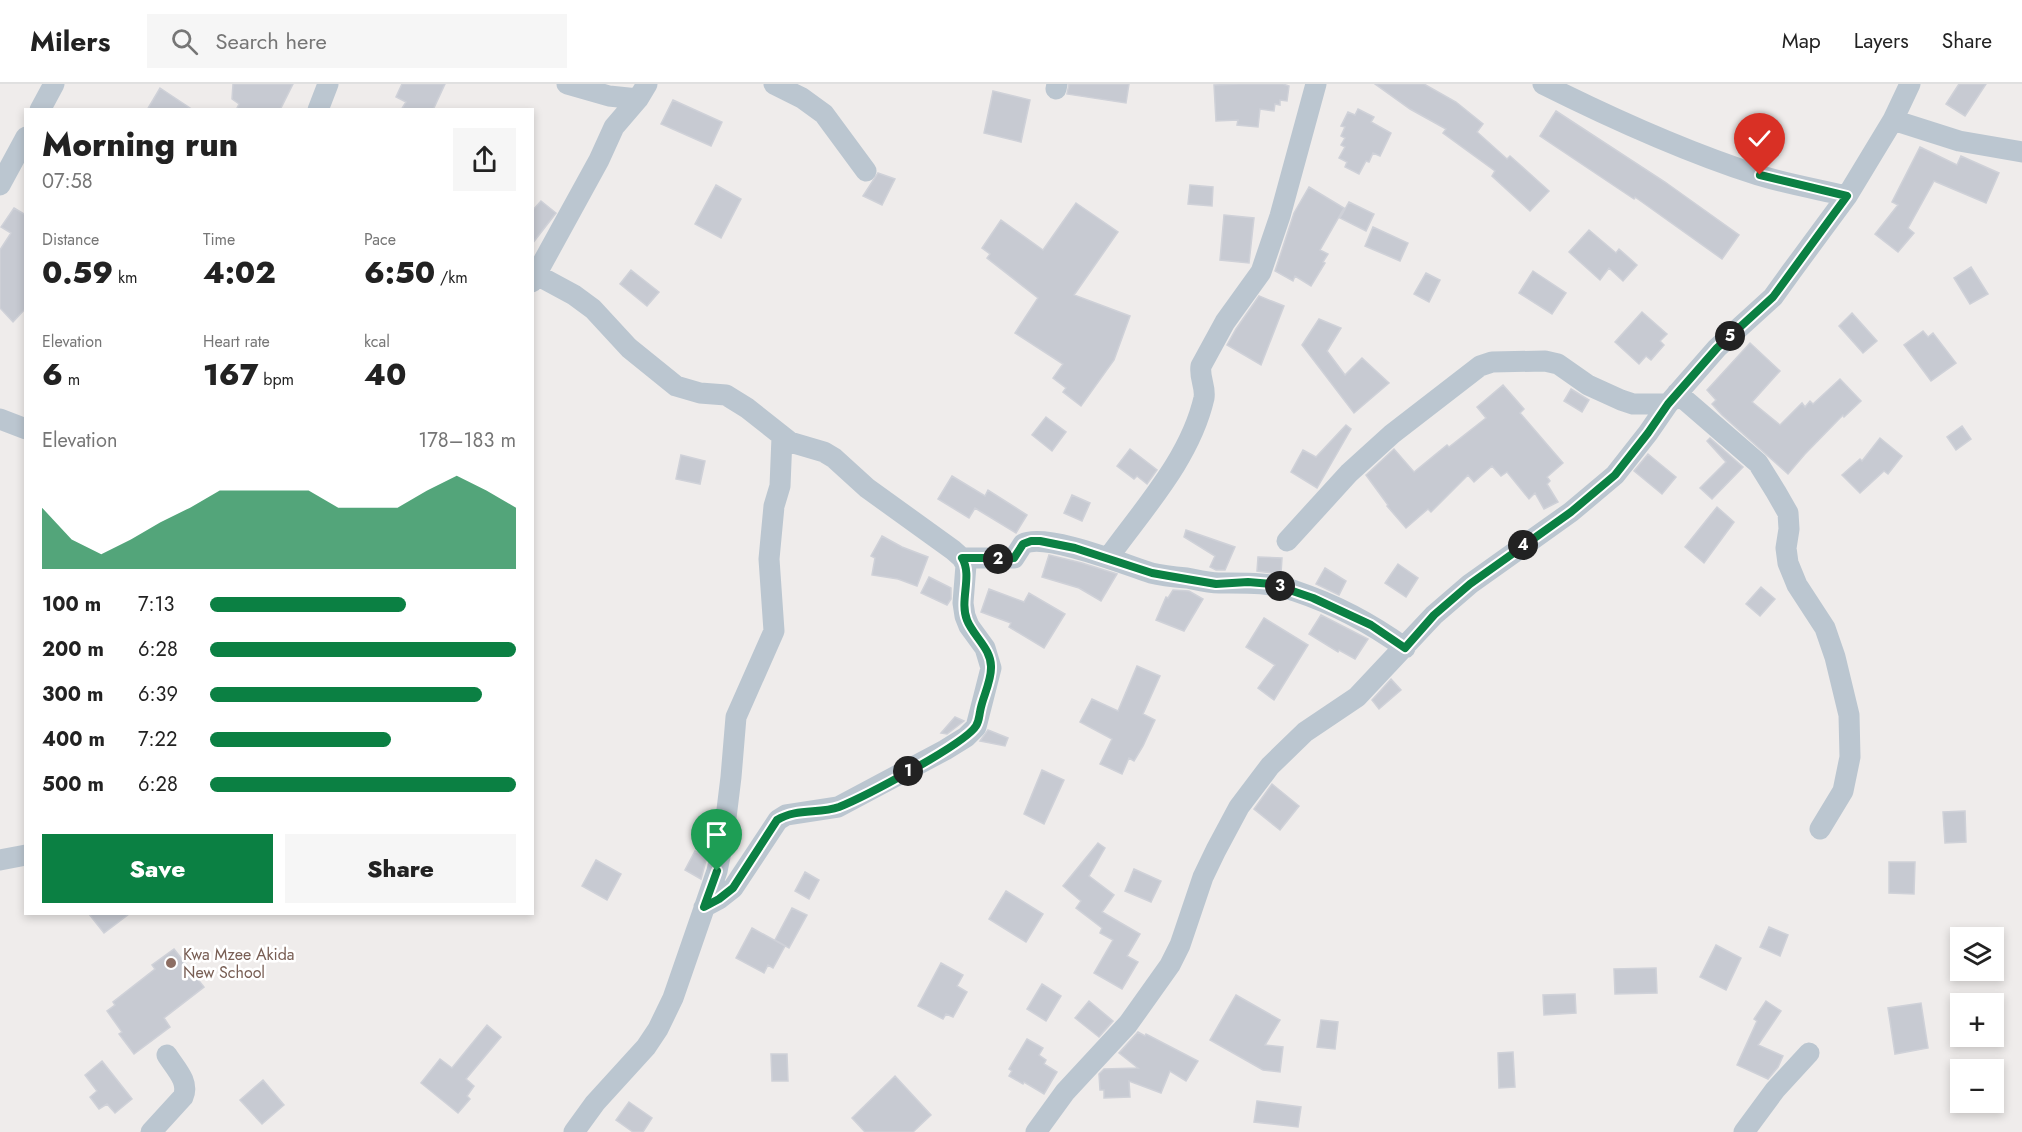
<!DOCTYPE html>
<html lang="en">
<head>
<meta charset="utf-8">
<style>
  :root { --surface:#fff; --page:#f6f6f6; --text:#222; --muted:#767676; --line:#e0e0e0; --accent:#0b8043 }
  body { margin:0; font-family:Jost,sans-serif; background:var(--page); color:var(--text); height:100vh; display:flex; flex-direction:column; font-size:22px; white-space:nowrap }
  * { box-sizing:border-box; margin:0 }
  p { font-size:20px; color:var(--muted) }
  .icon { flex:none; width:33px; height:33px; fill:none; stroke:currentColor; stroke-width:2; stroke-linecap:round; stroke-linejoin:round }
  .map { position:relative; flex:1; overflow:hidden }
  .side { position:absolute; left:24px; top:24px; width:510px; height:807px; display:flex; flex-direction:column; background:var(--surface); border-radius:0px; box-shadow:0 3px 9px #0003 }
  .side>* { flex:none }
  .controls { position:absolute; left:1950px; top:843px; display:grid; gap:12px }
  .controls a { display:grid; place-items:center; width:54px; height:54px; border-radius:0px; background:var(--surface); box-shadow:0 3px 9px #0003; font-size:30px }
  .pin { position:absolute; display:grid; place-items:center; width:51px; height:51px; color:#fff; margin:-62px -26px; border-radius:50% 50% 50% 0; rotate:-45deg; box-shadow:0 0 6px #0007 }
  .pin .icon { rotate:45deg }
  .km { position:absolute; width:30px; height:30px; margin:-15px; border-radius:50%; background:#222; color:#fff; font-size:16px; line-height:30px; text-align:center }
  .round { display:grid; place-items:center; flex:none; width:63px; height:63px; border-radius:0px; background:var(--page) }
  .head { display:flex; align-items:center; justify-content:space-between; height:102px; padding:0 18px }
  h1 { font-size:33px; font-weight:800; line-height:45px }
  .metrics { display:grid; grid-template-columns:repeat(3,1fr); gap:9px; height:102px; padding:6px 18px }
  .metrics div { display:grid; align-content:center }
  .metrics b { font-size:30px; font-weight:800 }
  .metrics small { font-size:16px; font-weight:400 }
  .metrics p { font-size:16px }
  .chart { height:168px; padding:12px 18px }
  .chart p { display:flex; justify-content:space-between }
  .chart svg { width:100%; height:108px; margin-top:6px; fill:var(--accent); opacity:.7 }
  .action { display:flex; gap:12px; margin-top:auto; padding:12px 18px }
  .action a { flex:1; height:69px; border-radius:0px; background:var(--accent); color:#fff; font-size:24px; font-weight:800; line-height:69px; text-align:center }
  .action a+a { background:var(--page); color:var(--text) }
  ul { padding:0 18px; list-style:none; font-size:20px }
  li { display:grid; grid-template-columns:96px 72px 1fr; align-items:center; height:45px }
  li i { height:15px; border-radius:8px; background:var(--accent) }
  header { display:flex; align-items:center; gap:36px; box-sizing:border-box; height:84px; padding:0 30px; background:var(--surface); border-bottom:2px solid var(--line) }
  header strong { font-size:28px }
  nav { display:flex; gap:33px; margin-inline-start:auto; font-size:21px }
  .search { width:420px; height:54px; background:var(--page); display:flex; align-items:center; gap:15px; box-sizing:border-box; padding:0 21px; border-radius:0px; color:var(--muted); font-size:22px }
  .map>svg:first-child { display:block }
  .building { fill:#c7cad2; stroke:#cfd1d8; stroke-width:1.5 }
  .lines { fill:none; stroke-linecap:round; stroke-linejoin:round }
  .minor { stroke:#bbc6d0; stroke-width:21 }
  .route-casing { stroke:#fff; stroke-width:12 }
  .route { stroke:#0b8043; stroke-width:8 }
  .education-dot { fill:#8d6e63; stroke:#fff; stroke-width:2 }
  .labels { text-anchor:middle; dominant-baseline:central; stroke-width:5; stroke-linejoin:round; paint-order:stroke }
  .education-label { font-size:16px; fill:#785e54; stroke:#fff; text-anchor:start }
</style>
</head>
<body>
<header>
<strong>Milers</strong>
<div class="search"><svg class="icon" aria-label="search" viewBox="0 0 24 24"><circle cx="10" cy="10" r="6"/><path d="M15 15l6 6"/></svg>Search here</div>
<nav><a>Map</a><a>Layers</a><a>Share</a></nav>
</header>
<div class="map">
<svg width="2022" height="1048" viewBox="0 0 2022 1048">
  <rect width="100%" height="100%" fill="#efeceb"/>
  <path class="building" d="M 233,0 L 293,0 L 280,26 L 236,26 L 239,20 L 232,15 Z
    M 402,0 L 445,0 L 433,26 L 401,26 L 406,18 L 396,13 Z
    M 1069,0 L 1129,0 L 1126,19 L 1067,10 Z
    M 1239,0 L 1283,0 L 1289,2 L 1287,17 L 1280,16 L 1280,21 L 1275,20 L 1274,27 L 1260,25 L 1258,43 L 1237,41 L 1238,36 L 1216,37 L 1214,1 Z
    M 1375,0 L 1424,0 L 1456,18 L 1483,40 L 1477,48 L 1507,75 L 1510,72 L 1549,107 L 1530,127 L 1492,92 L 1495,87 L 1443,49 L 1446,45 L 1410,25 Z
    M 1959,0 L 1986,0 L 1965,32 L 1946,20 Z
    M 160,4 L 193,26 L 147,26 Z
    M 993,7 L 1030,16 L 1021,58 L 984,49 Z
    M 673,16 L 722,38 L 711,62 L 661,40 Z
    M 1358,25 L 1374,33 L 1371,38 L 1391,49 L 1380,72 L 1373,69 L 1369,78 L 1366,77 L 1359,90 L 1345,83 L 1347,78 L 1339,74 L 1345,63 L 1341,61 L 1345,54 L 1341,52 L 1345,43 L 1341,42 L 1348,28 L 1355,31 Z
    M 1556,27 L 1665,98 L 1739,151 L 1722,175 L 1635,113 L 1634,115 L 1540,52 Z
    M 1920,63 L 1957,81 L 1961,72 L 1999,89 L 1986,119 L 1934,97 L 1908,144 L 1914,149 L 1898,168 L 1875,150 L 1898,121 L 1892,118 Z
    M 878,89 L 895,95 L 882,121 L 863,112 Z
    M 716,101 L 741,115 L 721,154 L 695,140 Z
    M 1190,101 L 1213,103 L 1212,122 L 1188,120 Z
    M 1309,103 L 1344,124 L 1320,166 L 1328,170 L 1323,178 L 1325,179 L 1311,202 L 1295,192 L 1293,197 L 1275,187 L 1294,129 Z
    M 541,117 L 556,129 L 532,160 L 532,127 Z
    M 1349,118 L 1374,130 L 1366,147 L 1340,134 Z
    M 1076,119 L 1118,148 L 1074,211 L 1130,232 L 1114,276 L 1081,322 L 1063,308 L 1066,304 L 1053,294 L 1063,280 L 1015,249 L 1038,214 L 987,174 L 990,170 L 982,164 L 1001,136 L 1043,166 Z
    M 14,124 L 24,130 L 26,128 L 26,224 L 13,238 L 0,224 L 0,166 L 11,149 L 1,143 Z
    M 1224,131 L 1254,134 L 1249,179 L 1220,176 Z
    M 1373,143 L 1408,159 L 1400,177 L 1365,162 Z
    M 1589,146 L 1616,169 L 1619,165 L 1637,181 L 1623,197 L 1609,184 L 1600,196 L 1569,168 Z
    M 1971,183 L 1988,210 L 1970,220 L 1954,194 Z
    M 631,186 L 659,208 L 647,222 L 620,200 Z
    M 1533,187 L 1566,209 L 1552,230 L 1519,209 Z
    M 1426,189 L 1440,196 L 1429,218 L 1414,210 Z
    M 1259,212 L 1284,222 L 1261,281 L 1227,261 L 1236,245 Z
    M 1642,228 L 1667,250 L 1660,257 L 1664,261 L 1651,276 L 1646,272 L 1639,280 L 1615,258 Z
    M 1852,229 L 1877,257 L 1863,269 L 1839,242 Z
    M 1319,235 L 1341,244 L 1327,267 L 1345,291 L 1362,274 L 1389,299 L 1354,329 L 1302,261 Z
    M 1923,247 L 1928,253 L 1933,249 L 1956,279 L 1931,297 L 1904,261 Z
    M 1750,259 L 1780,287 L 1752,318 L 1780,341 L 1802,319 L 1805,323 L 1810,317 L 1813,320 L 1840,295 L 1861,317 L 1844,333 L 1843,331 L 1805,370 L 1788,390 L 1722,331 L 1712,320 L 1716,316 L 1707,306 Z
    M 1503,301 L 1524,325 L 1520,329 L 1563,379 L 1547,393 L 1550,397 L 1547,400 L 1558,418 L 1544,425 L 1535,409 L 1529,415 L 1507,388 L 1501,392 L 1492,382 L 1474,398 L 1468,391 L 1431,428 L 1428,425 L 1406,444 L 1387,422 L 1388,421 L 1366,391 L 1394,365 L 1414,388 L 1447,361 L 1449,363 L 1486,334 L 1477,323 Z
    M 1571,305 L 1589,316 L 1582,328 L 1564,317 Z
    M 1046,333 L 1066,348 L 1052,367 L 1032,351 Z
    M 1346,341 L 1351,345 L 1317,404 L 1291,388 L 1303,366 L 1316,373 Z
    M 1962,342 L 1971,355 L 1956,366 L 1947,353 Z
    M 1710,354 L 1743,383 L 1712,415 L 1700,404 L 1726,378 L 1707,357 Z
    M 1880,354 L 1902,372 L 1888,390 L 1884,387 L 1860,409 L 1842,391 L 1860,375 L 1862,377 Z
    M 1130,365 L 1157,386 L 1147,400 L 1137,392 L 1134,395 L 1117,382 Z
    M 1648,370 L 1676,393 L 1662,410 L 1634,387 Z
    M 681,371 L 705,377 L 700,400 L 676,395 Z
    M 952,392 L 985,412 L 988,406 L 1027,431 L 1016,449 L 975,424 L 969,434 L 938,415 Z
    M 1072,411 L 1090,419 L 1082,437 L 1064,429 Z
    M 1717,423 L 1734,438 L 1704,479 L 1685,463 Z
    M 1186,446 L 1235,463 L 1225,486 L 1216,486 L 1210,483 L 1215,472 L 1184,453 Z
    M 882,452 L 902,463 L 928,473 L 917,502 L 898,495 L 872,491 L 875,474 L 871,472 Z
    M 1049,471 L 1082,479 L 1117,490 L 1101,517 L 1079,504 L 1042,493 Z
    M 1258,473 L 1282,474 L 1281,490 L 1257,487 Z
    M 1398,480 L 1418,494 L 1406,513 L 1385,499 Z
    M 1325,484 L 1346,497 L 1339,511 L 1316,500 Z
    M 929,493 L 951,504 L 951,515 L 947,521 L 921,509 Z
    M 1761,503 L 1775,515 L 1760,532 L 1746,520 Z
    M 989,505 L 1024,518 L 1029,509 L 1065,530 L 1044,564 L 1009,543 L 1011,539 L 981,528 Z
    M 1173,506 L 1189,507 L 1203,515 L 1184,547 L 1156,536 L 1166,513 L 1168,514 Z
    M 1321,531 L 1368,555 L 1355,575 L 1339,566 L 1338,568 L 1309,550 Z
    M 1264,534 L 1308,561 L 1274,616 L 1258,604 L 1275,581 L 1246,563 Z
    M 1137,582 L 1160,592 L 1143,630 L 1155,636 L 1143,662 L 1134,677 L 1129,674 L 1122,690 L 1100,680 L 1112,655 L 1080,638 L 1092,615 L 1118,627 Z
    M 1391,595 L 1401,606 L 1379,625 L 1372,616 Z
    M 955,633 L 964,637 L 947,650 L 941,649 Z
    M 988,646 L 1008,654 L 1005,662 L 980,657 Z
    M 1042,686 L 1064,696 L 1044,740 L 1024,730 Z
    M 1272,700 L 1299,722 L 1280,746 L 1254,725 Z
    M 1965,727 L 1966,758 L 1945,759 L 1943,728 Z
    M 1098,759 L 1105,764 L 1089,792 L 1114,811 L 1102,828 L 1140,850 L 1127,872 L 1138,878 L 1122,905 L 1094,889 L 1113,856 L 1100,849 L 1102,844 L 1076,824 L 1081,817 L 1063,802 Z
    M 695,767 L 707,773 L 701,795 L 685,786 Z
    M 596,776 L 621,790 L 607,816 L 582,802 Z
    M 1889,778 L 1915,778 L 1914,810 L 1889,809 Z
    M 1134,785 L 1161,797 L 1151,818 L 1125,807 Z
    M 805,788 L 819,796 L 809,815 L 795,807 Z
    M 1006,807 L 1043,830 L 1026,858 L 989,835 Z
    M 792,824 L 807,831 L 789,864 L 775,856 Z
    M 89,830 L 129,830 L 104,849 Z
    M 1769,843 L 1788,851 L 1780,872 L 1760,863 Z
    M 752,844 L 785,862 L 773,884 L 768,881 L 764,889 L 736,874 Z
    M 1716,861 L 1741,874 L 1726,906 L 1700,893 Z
    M 174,865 L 204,903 L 164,934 L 170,943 L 134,970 L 119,950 L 122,948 L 107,927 L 115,921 L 113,918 L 155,885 L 152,881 Z
    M 941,879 L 963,891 L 957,902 L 967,908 L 953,933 L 946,930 L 943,935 L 918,922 Z
    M 1656,884 L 1657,909 L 1615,910 L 1614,885 Z
    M 1042,900 L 1061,912 L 1046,937 L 1027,925 Z
    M 1575,910 L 1576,929 L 1544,931 L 1543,911 Z
    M 1236,911 L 1280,936 L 1265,961 L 1283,963 L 1280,988 L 1263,986 L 1210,956 Z
    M 1089,917 L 1113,937 L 1099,953 L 1075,934 Z
    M 1766,917 L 1781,927 L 1758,961 L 1783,972 L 1778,983 L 1768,995 L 1737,981 L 1757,937 L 1754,935 Z
    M 1921,919 L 1928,964 L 1895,970 L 1888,924 Z
    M 1321,936 L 1338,938 L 1335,965 L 1317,963 Z
    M 487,941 L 501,953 L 466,995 L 474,1002 L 467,1012 L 470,1015 L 458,1029 L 421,999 L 440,975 L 452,984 Z
    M 1138,948 L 1145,952 L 1146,950 L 1198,977 L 1186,997 L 1170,987 L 1161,1009 L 1129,997 L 1130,1013 L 1104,1014 L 1104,1006 L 1100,1006 L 1099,990 L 1104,985 L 1138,984 L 1119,969 Z
    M 1027,955 L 1043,964 L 1039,971 L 1046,976 L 1044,980 L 1057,988 L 1044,1010 L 1024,998 L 1023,1000 L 1009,992 L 1012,987 L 1009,985 Z
    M 1513,968 L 1515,1003 L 1499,1004 L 1498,969 Z
    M 771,970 L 787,970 L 788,997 L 772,997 Z
    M 102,977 L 132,1015 L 115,1029 L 107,1020 L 99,1025 L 90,1013 L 97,1007 L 85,991 Z
    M 895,992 L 931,1031 L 913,1048 L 865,1048 L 852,1034 Z
    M 263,996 L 284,1021 L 262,1040 L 240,1016 Z
    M 1257,1017 L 1301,1023 L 1298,1043 L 1254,1038 Z
    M 629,1018 L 652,1034 L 643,1048 L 633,1048 L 616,1036 Z"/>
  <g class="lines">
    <path class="minor" d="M 567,0 L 609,12 L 638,15
      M 774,0 L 802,14 L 824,30 L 866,87
      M 1543,0 C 1613,35 1683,67 1758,91 C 1787,100 1817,105 1847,112
      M 1056,5 L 1057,0
      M 40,26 L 54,0
      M 318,26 L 328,0
      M 1893,36 L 1959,57 L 2022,68
      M 0,101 L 26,53
      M 537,191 L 574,211 L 593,225 L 629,264 L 676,302 L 700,309 L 726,311 L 747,324 L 790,358 L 824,368 L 834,374 L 867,404 L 953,466 L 962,474 L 966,481 L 963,519 L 965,532 L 969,542 L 985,564 L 991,584 L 976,643 L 966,653 L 945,666 L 838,723 L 786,731 L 778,736 L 733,804 L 719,815 L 704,823
      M 532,198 L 599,76 L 614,43 L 638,15 L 647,0
      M 1677,309 L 1758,379 L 1776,408 L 1788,429 L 1789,445 L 1786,464 L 1788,479 L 1797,501 L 1825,544 L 1835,573 L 1849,631 L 1850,673 L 1843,707 L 1820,745
      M 0,335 L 26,345
      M 1287,457 L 1349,389 L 1392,350 L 1480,282 L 1492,278 L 1545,277 L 1558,280 L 1588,301 L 1621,316 L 1633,320 L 1668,320
      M 962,474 L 1014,474 L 1023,460 C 1045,448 1126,481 1151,489 C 1163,492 1175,493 1187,494 C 1197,496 1208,499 1219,499 C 1245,499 1270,498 1295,507 C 1334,520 1372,540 1405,564
      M 1108,474 C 1143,425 1190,375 1204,314 C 1206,303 1199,294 1201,282 L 1225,238 L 1261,188 L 1280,132 L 1316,0
      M 0,776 L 26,771
      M 151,1048 L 183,1013 C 190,998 175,984 167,971
      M 574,1048 L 595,1019 L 646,963 L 658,945 L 673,914 L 717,787 L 723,758 L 731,693 L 736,633 L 774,547 L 769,475 L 774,422 L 780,402 L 782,353
      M 1036,1048 L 1065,1008 L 1128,940 L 1170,881 L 1180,861 L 1203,793 L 1216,766 L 1239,723 L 1270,682 L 1305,648 L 1357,613 L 1434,531 L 1470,500 L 1571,428 L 1615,391 L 1648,349 L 1668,320 L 1717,264 L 1773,213 L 1791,188 L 1847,112 L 1893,36 L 1910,0
      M 1744,1048 L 1775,1006 L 1809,969"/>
  </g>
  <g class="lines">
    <defs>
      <path id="route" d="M 717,787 L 704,823 L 719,815 L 733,804 L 777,736 C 796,724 819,730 839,723 C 864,713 965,660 976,642 C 979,637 979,633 980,628 C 982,614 991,599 991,584 C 992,565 973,552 967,536 C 959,516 973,492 962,474 L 1014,474 L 1023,460 L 1031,457 L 1040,457 L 1075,464 L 1152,489 L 1169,492 L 1216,500 L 1248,498 L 1272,500 L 1313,514 L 1371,541 L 1405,564 L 1434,531 L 1470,500 L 1571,428 L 1615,391 L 1648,349 L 1668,320 L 1717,264 L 1773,213 L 1847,112 L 1760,91"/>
    </defs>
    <use href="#route" class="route-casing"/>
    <use href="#route" class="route"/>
  </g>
  <circle class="education-dot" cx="171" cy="879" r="6"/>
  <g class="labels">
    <g class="education-label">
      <text x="183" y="870">Kwa Mzee Akida<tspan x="183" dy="18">New School</tspan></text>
    </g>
  </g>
</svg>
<div class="controls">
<a><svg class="icon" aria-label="layers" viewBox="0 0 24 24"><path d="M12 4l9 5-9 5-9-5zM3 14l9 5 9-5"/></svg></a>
<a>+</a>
<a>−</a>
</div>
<div class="pin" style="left:717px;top:787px;background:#1e9e55"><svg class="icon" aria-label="arrive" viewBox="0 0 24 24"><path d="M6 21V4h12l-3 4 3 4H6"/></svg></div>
<div class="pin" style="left:1760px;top:91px;background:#d93025"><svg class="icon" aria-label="check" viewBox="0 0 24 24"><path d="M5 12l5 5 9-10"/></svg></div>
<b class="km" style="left:908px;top:687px">1</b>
<b class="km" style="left:998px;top:475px">2</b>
<b class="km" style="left:1280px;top:502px">3</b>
<b class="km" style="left:1523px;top:461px">4</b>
<b class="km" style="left:1730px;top:252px">5</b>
<section class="side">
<div class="head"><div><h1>Morning run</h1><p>07:58</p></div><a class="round"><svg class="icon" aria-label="share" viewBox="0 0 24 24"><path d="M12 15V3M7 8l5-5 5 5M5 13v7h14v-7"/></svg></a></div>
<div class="metrics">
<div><p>Distance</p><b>0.59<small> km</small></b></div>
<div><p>Time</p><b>4:02</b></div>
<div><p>Pace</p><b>6:50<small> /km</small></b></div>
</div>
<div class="metrics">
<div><p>Elevation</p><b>6<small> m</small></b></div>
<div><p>Heart rate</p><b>167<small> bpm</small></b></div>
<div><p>kcal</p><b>40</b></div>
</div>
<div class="chart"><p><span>Elevation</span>178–183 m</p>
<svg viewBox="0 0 160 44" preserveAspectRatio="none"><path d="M0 44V19L10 32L20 38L30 32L40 25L50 19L60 12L70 12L80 12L90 12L100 19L110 19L120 19L130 12L140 6L150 12L160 19V44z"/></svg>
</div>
<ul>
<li><b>100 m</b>7:13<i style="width:64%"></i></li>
<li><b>200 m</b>6:28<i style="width:100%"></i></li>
<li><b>300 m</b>6:39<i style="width:89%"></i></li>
<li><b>400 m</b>7:22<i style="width:59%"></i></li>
<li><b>500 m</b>6:28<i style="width:100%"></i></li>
</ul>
<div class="action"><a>Save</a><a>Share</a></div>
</section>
</div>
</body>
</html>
